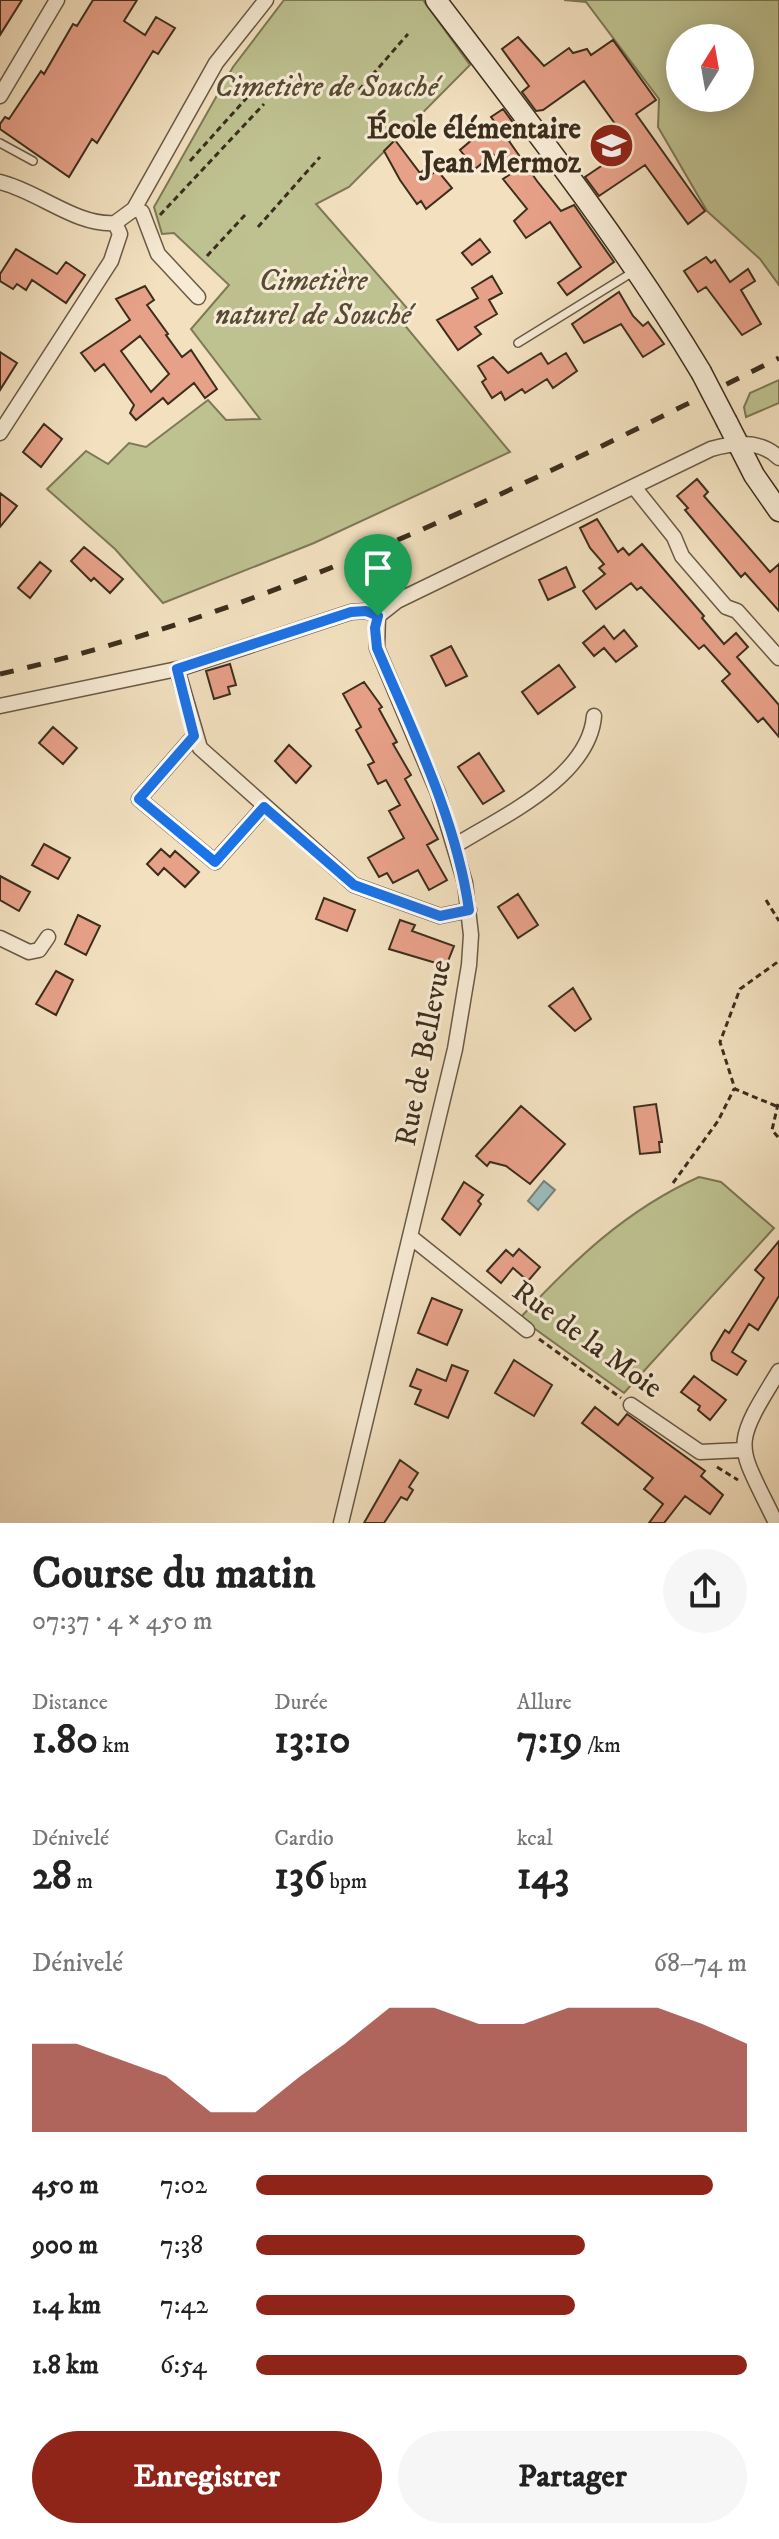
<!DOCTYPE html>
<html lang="fr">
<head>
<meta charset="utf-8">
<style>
  :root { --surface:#fff; --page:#f6f6f6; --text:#222; --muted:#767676; --accent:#8f2418 }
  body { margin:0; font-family:"IM FELL DW Pica",serif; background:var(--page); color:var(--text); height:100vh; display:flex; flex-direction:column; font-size:30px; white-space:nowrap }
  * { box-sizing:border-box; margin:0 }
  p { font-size:26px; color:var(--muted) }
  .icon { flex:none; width:44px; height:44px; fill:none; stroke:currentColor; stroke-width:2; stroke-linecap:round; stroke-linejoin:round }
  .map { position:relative; height:1523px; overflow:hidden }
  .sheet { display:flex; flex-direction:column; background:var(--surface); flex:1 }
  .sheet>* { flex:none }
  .needle { width:52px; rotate:11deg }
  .controls { position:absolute; left:666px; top:24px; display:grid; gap:16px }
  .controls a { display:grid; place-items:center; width:88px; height:88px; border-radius:50%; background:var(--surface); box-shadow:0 4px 20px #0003; font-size:40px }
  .pin { position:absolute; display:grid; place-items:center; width:68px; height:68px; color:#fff; margin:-82px -34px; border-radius:50% 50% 50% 0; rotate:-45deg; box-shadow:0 0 8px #0007 }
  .pin .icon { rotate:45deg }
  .round { display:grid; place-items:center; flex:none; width:84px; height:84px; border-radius:42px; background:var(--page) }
  .headline { display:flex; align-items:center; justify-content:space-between; height:136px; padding:0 32px }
  h1 { font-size:44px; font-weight:700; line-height:60px }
  .figures { display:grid; grid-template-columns:repeat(3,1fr); gap:12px; height:136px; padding:8px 32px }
  .figures div { display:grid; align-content:center }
  .figures b { font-size:40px; font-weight:700 }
  .figures small { font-size:22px; font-weight:400 }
  .figures p { font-size:22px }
  .chart { height:224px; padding:16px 32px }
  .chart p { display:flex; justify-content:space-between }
  .chart svg { width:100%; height:144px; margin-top:8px; fill:var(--accent); opacity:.7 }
  .action { display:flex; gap:16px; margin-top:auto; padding:16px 32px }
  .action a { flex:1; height:92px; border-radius:48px; background:var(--accent); color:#fff; font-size:32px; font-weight:700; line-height:92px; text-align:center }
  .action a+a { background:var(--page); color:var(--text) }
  ul { padding:0 32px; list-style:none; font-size:26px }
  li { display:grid; grid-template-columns:128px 96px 1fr; align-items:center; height:60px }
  li i { height:20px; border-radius:10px; background:var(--accent) }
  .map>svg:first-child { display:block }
  .green { fill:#bec190; stroke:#7d7856; stroke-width:2; fill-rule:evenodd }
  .water { fill:#9dbbba; stroke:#76837b; stroke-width:2 }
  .building { fill:#e8a189; stroke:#3c2e1d; stroke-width:2; fill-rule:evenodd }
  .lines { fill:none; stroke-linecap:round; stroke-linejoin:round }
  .lane-casing { stroke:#6a5a46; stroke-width:10 }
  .street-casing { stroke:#6a5a46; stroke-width:17 }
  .secondary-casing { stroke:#3c2e1d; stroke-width:23 }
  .path { stroke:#3c2e1d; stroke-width:3; stroke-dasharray:6 4; stroke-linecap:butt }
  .lane { stroke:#f7ebd5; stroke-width:7 }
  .street { stroke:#f7ebd5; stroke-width:14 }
  .secondary { stroke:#f7ebd5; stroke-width:20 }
  .rail { stroke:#3c2e1d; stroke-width:5; stroke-dasharray:14 14; stroke-linecap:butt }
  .secondary-bridge-casing { stroke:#3c2e1d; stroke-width:23; stroke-linecap:butt }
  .secondary-bridge { stroke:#f7ebd5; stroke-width:20 }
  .route-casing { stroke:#fff; stroke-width:16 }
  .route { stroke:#1a73e8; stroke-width:10 }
  .labels { text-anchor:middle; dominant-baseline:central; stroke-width:6; stroke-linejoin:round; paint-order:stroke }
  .park-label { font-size:30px; font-style:italic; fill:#564b34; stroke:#f7ebd5 }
  .poi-label { font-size:30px; font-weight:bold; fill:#3c2e1d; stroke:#f7ebd5; text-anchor:end }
  .street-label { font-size:30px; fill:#3c2e1d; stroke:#f7ebd5 }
</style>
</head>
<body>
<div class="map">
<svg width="779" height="1523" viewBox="0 0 779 1523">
  <rect width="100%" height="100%" fill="#f2e0bf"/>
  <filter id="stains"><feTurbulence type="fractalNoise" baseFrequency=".0025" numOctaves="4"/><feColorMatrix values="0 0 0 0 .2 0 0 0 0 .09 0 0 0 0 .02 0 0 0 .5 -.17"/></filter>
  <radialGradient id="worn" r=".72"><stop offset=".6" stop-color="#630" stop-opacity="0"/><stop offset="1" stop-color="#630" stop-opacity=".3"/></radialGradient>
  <path class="green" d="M 284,0 L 423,0 L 470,65 L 349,187 L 316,204 L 407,308 L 397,316 L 510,452 L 314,543 L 163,603 L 115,549 L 47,489 L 86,451 L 108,464 L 129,443 L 146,447 L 208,400 L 226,420 L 260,419 L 191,329 L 229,285 L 174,233 L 162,234 L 154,207 L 233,67 Z
    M 564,0 L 779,0 L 779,285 L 760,259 L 707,211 L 658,127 L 659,99 L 586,2 ZM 680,38 L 740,38 L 740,98 L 680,98 Z
    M 779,380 L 779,403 L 746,417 L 744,407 L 750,393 Z
    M 699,1177 L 721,1182 L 774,1228 L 624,1393 L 520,1318 C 574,1260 626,1210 699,1177 Z"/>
  <path class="water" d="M 544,1181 L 555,1190 L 538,1210 L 528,1201 Z"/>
  <path class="building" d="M 0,0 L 22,0 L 0,35 Z
    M 93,0 L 137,0 L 124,21 L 145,35 L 156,17 L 175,28 L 158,54 L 153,51 L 97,143 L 92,139 L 69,177 L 0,129 L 0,124 L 5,117 L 9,119 L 41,71 L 44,74 L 73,24 L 77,26 Z
    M 518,37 L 544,66 L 569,48 L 573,53 L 587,49 L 591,55 L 613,40 L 656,100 L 636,114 L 705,211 L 688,224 L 645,165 L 599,196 L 585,177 L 631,146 L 584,81 L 543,110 L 536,111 L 522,92 L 529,86 L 502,49 Z
    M 503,109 L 520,132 L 509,141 L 537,181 L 561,211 L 574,205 L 614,262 L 567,295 L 558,283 L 581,267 L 550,222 L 526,238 L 514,221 L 527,209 L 503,179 L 509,175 L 493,154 L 475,169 L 460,150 L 494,121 L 491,117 Z
    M 395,140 L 420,173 L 426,168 L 431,175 L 437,170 L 452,188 L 426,209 L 421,201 L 417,204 L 400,180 L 384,151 Z
    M 480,239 L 490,252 L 472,265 L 462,253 Z
    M 16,249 L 57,274 L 66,262 L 85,275 L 66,303 L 32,280 L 26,290 L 17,284 L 13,289 L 0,281 L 0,274 Z
    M 706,257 L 711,263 L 715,260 L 730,282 L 748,269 L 755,281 L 741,290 L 761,324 L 742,335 L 706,287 L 698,292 L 684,271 Z
    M 492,276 L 502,293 L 489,300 L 497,314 L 475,327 L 481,334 L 458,350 L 437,320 L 478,298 L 472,288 Z
    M 145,286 L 154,300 L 147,305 L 168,334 L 166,335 L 182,357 L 191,350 L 217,389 L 205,398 L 194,383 L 168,404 L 163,398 L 136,420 L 130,413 L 134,405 L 104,364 L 95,371 L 81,353 L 130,320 L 116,299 ZM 140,336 L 169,374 L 151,392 L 121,351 Z
    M 619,292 L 633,316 L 643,326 L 648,322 L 664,344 L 643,357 L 621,324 L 584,343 L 572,324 Z
    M 0,352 L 17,363 L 0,390 Z
    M 541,353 L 548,364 L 566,353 L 577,371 L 553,388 L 547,379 L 525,393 L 522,389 L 505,400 L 501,392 L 492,398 L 482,382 L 486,379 L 478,366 L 493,357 L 508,373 Z
    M 44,424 L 62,439 L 41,467 L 23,452 Z
    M 697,479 L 708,492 L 704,496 L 770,572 L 779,564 L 779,611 L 745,573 L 741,577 L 685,510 L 688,508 L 677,496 Z
    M 0,493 L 17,506 L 0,527 Z
    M 597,519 L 618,552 L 623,548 L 629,555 L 642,544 L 704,616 L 702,618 L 724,644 L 736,633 L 748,647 L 737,657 L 779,705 L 779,737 L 763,718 L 758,722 L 722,681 L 730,674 L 704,645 L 699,649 L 641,587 L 637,590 L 631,583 L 596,609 L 583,591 L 605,574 L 599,568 L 604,564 L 590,548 L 580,528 Z
    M 84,547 L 123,579 L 110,593 L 94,578 L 91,581 L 71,561 Z
    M 40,562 L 51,571 L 30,598 L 18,588 Z
    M 566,567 L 575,587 L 548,600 L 539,580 Z
    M 604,626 L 614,639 L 624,630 L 637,646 L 616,662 L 604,648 L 594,656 L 583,643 Z
    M 451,646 L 467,676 L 446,686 L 431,656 Z
    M 230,664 L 236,685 L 228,687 L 230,694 L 214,699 L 206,671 Z
    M 559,665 L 575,687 L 538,714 L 522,692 Z
    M 364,682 L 382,707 L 379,709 L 397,742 L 393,744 L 411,775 L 405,779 L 438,839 L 427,845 L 447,880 L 429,890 L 418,870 L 393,883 L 387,873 L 379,877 L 368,858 L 404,838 L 389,811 L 400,805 L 386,780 L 378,784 L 368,765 L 374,762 L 356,730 L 361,727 L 343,694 Z
    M 53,727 L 77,748 L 63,764 L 39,743 Z
    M 289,745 L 311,766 L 296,783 L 275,761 Z
    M 479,753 L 504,791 L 483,804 L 458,767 Z
    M 44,844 L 70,858 L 58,879 L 32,865 Z
    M 161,849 L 170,857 L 175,851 L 199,872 L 185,887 L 164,868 L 158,875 L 147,864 Z
    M 0,876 L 30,892 L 19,911 L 0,900 Z
    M 518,894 L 538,925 L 518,938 L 498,907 Z
    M 324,898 L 355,910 L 347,931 L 316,919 Z
    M 78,915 L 100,926 L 86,955 L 65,944 Z
    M 400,920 L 415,925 L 412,931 L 454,946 L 446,966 L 389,949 Z
    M 56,971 L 73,980 L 56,1015 L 36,1004 Z
    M 573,988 L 591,1019 L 575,1031 L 549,1006 Z
    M 656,1104 L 662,1142 L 659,1142 L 660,1152 L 640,1154 L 634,1107 Z
    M 521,1106 L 565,1144 L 530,1184 L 506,1166 L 490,1162 L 487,1166 L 476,1156 Z
    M 464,1182 L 483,1195 L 478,1201 L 481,1204 L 460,1235 L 442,1219 Z
    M 779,1241 L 779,1296 L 758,1330 L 749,1324 L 732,1352 L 746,1361 L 737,1375 L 712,1360 L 711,1353 L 725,1330 L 729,1333 L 764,1278 L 755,1270 Z
    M 519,1249 L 540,1267 L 528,1281 L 513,1268 L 501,1283 L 487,1271 L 506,1250 L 513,1256 Z
    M 432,1298 L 462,1310 L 447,1345 L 418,1333 Z
    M 514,1360 L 552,1385 L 534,1416 L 495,1393 Z
    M 452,1365 L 468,1371 L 448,1418 L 415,1404 L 421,1390 L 410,1386 L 417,1369 L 446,1381 Z
    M 694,1376 L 726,1400 L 710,1420 L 698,1410 L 700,1406 L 681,1392 Z
    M 595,1407 L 618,1425 L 627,1414 L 705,1471 L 701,1476 L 723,1495 L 710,1514 L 685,1496 L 664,1523 L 649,1523 L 663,1504 L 644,1489 L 653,1478 L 582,1423 Z
    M 400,1460 L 418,1473 L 409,1487 L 413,1490 L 407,1500 L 401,1497 L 384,1523 L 364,1523 Z"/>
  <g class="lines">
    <defs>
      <path id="lane" d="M 0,143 L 33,161
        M 518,343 L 633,272"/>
      <path id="street" d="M 0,96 L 57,0
        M 0,182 C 38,191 76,226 115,223 L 134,209 L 216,63 L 266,0
        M 134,209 L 142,212 L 158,254 L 198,297
        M 0,433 L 111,261 L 120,234 L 115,223
        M 634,487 L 674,537 L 682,556 L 726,607 L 737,611 L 779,658
        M 177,669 L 200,748 L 354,885 L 440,916 L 469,910
        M 0,706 L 182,668 L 351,612 L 366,611 L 378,616
        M 194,736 L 139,799 L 215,862 L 264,807
        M 456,845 C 503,816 589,777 594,716
        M 0,938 L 29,952 L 39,950 L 48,937
        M 412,1238 L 527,1330
        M 631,1405 L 700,1452 L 743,1450
        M 341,1523 L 455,1049 L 469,965 L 471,935 L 465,883 L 438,793 L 377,648 L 378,616 L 397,601 L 711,449 C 735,442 761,440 779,458
        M 776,1523 C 737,1442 730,1450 779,1371"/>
      <path id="secondary" d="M 436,0 C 528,121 623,242 701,372
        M 727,422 L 754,475 L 779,511"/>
    </defs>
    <use href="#lane" class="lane-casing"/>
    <use href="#street" class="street-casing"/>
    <use href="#secondary" class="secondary-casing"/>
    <path class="path" d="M 359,90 L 408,34
      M 190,161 L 252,92
      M 160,215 L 264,104
      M 258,227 L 320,157
      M 207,256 L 245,215
      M 766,900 L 779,921
      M 776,1106 L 735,1089 L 720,1042 L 740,989 L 779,961
      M 778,1137 L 772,1130 L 779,1100
      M 673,1183 L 718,1121 L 734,1089
      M 539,1339 L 621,1398
      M 717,1467 L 738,1480"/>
    <use href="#lane" class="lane"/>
    <use href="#street" class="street"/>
    <use href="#secondary" class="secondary"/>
    <path class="rail" d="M 0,674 C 275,611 528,484 779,358"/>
    <defs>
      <path id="secondary-bridge" d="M 701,372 L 727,422"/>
    </defs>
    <use href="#secondary-bridge" class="secondary-bridge-casing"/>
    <use href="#secondary-bridge" class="secondary-bridge"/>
  </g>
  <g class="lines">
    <defs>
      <path id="route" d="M 366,611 L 378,616 L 375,628 L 377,648 C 413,733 456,818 469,910 L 440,916 L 354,885 L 264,807 L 215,862 L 139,799 L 194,736 L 177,669 L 351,612 Z"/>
    </defs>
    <use href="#route" class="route-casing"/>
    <use href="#route" class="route"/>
  </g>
  <defs>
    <symbol id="school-disc" viewBox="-11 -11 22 22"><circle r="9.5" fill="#8f2418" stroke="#f7ebd5"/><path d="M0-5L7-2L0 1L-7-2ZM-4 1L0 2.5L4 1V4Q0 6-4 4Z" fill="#fff"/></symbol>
  </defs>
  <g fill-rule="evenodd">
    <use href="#school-disc" x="586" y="120" width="51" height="51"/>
  </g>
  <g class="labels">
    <g class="park-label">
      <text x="326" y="87">Cimetière de Souché</text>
      <text x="313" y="281">Cimetière<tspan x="313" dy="34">naturel de Souché</tspan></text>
    </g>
    <g class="poi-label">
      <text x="581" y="129">École élémentaire<tspan x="581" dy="34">Jean Mermoz</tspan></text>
    </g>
    <g class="street-label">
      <text transform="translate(424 1053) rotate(-79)">Rue de Bellevue</text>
      <text transform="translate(587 1340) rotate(36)">Rue de la Moie</text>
    </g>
  </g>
  <rect width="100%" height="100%" filter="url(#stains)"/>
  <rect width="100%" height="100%" fill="url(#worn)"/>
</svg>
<div class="controls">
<a><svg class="needle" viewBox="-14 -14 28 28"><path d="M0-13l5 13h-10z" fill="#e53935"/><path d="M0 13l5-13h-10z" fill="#767676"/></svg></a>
</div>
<div class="pin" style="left:378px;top:616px;background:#1e9e55"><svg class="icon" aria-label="arrive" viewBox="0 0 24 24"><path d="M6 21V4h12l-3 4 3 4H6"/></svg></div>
</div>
<section class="sheet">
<div class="headline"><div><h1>Course du matin</h1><p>07:37 · 4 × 450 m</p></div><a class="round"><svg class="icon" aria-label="share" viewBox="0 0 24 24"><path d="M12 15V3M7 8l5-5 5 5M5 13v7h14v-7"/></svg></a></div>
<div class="figures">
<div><p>Distance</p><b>1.80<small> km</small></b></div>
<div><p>Durée</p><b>13:10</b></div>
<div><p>Allure</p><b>7:19<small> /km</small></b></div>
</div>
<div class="figures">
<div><p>Dénivelé</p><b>28<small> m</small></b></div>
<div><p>Cardio</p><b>136<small> bpm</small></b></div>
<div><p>kcal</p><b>143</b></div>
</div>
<div class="chart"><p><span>Dénivelé</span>68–74 m</p>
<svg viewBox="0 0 160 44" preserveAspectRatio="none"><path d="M0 44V17L10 17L20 22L30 27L40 38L50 38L60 27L70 17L80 6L90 6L100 11L110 11L120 6L130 6L140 6L150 11L160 17V44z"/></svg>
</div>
<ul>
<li><b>450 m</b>7:02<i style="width:93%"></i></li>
<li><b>900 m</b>7:38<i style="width:67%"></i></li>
<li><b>1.4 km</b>7:42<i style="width:65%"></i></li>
<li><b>1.8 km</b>6:54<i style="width:100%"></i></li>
</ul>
<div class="action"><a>Enregistrer</a><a>Partager</a></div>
</section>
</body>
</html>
